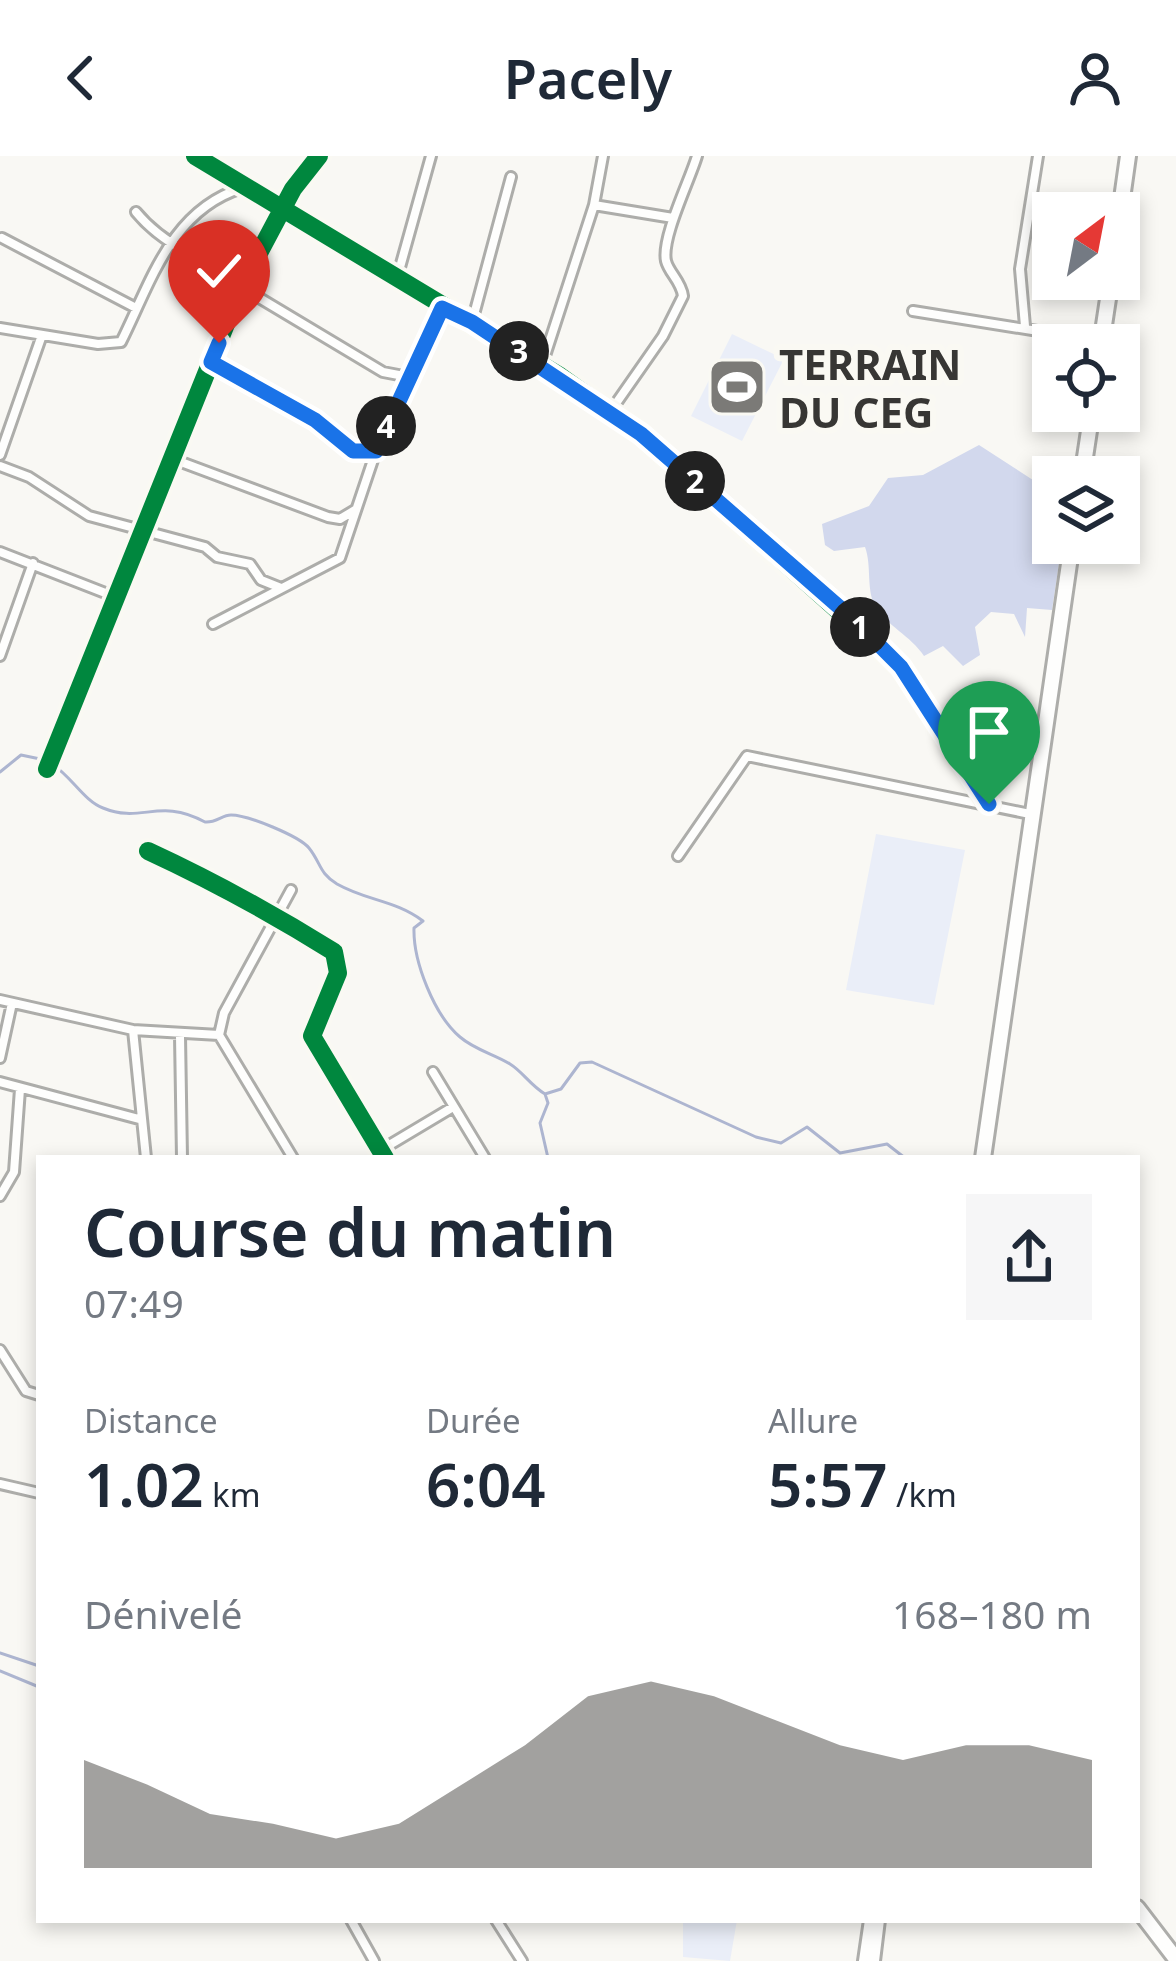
<!DOCTYPE html>
<html lang="fr">
<head>
<meta charset="utf-8">
<style>
  :root { --surface:#fff; --page:#f6f6f7; --text:#1f2937; --muted:#747a83; --accent:#7b7a77 }
  body { margin:0; font-family:"Noto Sans",sans-serif; background:var(--page); color:var(--text); height:100vh; display:flex; flex-direction:column; font-size:45px; white-space:nowrap }
  * { box-sizing:border-box; margin:0 }
  p { font-size:39px; color:var(--muted) }
  .icon { flex:none; width:66px; height:66px; fill:none; stroke:currentColor; stroke-width:2; stroke-linecap:round; stroke-linejoin:round }
  .map { position:relative; flex:1; overflow:hidden }
  .details { position:absolute; left:36px; top:999px; width:1104px; height:768px; display:flex; flex-direction:column; background:var(--surface); border-radius:0px; box-shadow:0 6px 18px #0003 }
  .details>* { flex:none }
  .needle { width:78px; rotate:32deg }
  .fabs { position:absolute; left:1032px; top:36px; display:grid; gap:24px }
  .fabs a { display:grid; place-items:center; width:108px; height:108px; border-radius:0px; background:var(--surface); box-shadow:0 6px 18px #0003; font-size:60px }
  .pin { position:absolute; display:grid; place-items:center; width:102px; height:102px; color:#fff; margin:-123px -51px; border-radius:50% 50% 50% 0; rotate:-45deg; box-shadow:0 0 12px #0007 }
  .pin .icon { rotate:45deg }
  .km { position:absolute; width:60px; height:60px; margin:-30px; border-radius:50%; background:#222; color:#fff; font-size:33px; line-height:60px; text-align:center }
  .round { display:grid; place-items:center; flex:none; width:126px; height:126px; border-radius:0px; background:var(--page) }
  .headline { display:flex; align-items:center; justify-content:space-between; height:204px; padding:0 48px }
  h1 { font-size:66px; font-weight:600; line-height:90px }
  .metrics { display:grid; grid-template-columns:repeat(3,1fr); gap:18px; height:204px; padding:12px 48px }
  .metrics div { display:grid; align-content:center }
  .metrics b { font-size:60px; font-weight:600 }
  .metrics small { font-size:33px; font-weight:400 }
  .metrics p { font-size:33px }
  .chart { height:336px; padding:24px 48px }
  .chart p { display:flex; justify-content:space-between }
  .chart svg { width:100%; height:216px; margin-top:12px; fill:var(--accent); opacity:.7 }
  header { display:flex; justify-content:space-between; align-items:center; height:156px; padding:0 48px; background:var(--surface); font-size:54px; font-weight:600 }
  .map>svg:first-child { display:block }
  .green { fill:#eaeef8 }
  .forest { fill:#d2d8ed }
  .lines { fill:none; stroke-linecap:round; stroke-linejoin:round }
  .stream { stroke:#adb5d0; stroke-width:3 }
  .street-casing { stroke:#adadaa; stroke-width:14 }
  .secondary-casing { stroke:#adadaa; stroke-width:16 }
  .highway-casing { stroke:#adadaa; stroke-width:20 }
  .street { stroke:#fefefd; stroke-width:8 }
  .secondary { stroke:#fefefd; stroke-width:10 }
  .highway { stroke:#fefefd; stroke-width:14 }
  .cycleway-casing { stroke:#faf9f3; stroke-width:26 }
  .cycleway { stroke:#00873e; stroke-width:18 }
  .route-casing { stroke:#fff; stroke-width:24 }
  .route { stroke:#1a73e8; stroke-width:15 }
  .labels { text-anchor:middle; dominant-baseline:central; stroke-width:12; stroke-linejoin:round; paint-order:stroke }
  .poi-label { font-size:42px; font-weight:bold; fill:#373634; stroke:#faf9f3; text-anchor:start }
</style>
</head>
<body>
<header><svg class="icon" aria-label="back" viewBox="0 0 24 24"><path d="M15 5l-7 7 7 7"/></svg>Pacely<svg class="icon" aria-label="person" viewBox="0 0 24 24"><circle cx="12" cy="8" r="4"/><path d="M4 21q1-7 8-7t8 7"/></svg></header>
<div class="map">
<svg width="1176" height="1805" viewBox="0 0 1176 1805">
  <rect width="100%" height="100%" fill="#f9f8f4"/>
  <path class="green" d="M 732,178 L 784,203 L 742,285 L 691,260 Z
    M 876,678 L 965,694 L 934,849 L 846,834 Z
    M 683,1764 L 737,1764 L 730,1805 L 683,1801 Z"/>
  <path class="forest" d="M 979,289 L 1053,337 L 1053,387 L 1062,387 L 1052,454 L 1027,452 L 1025,481 L 1014,458 L 991,456 L 975,471 L 980,499 L 963,510 L 943,490 L 924,500 C 911,480 886,469 875,450 C 866,433 872,410 865,391 L 834,395 L 825,389 L 822,368 L 869,350 L 888,322 L 923,319 Z"/>
  <g class="lines">
    <path class="stream" d="M 53,609 C 71,620 84,645 103,652 C 142,668 159,641 205,666 C 216,667 222,659 231,659 C 248,659 299,680 309,692 C 321,707 319,717 337,728 C 367,745 395,744 423,765 L 414,772 C 413,805 434,859 460,881 C 475,894 494,898 510,908 C 523,916 530,929 545,938 L 561,933 L 580,907 L 592,906 L 756,981 L 781,987 L 807,971 L 840,997 L 887,988 L 905,1002
      M 0,616 L 21,599 L 45,604
      M 545,938 L 548,947 L 540,967 L 548,1002
      M 937,1002 L 952,1002
      M 0,1497 L 39,1510
      M 0,1515 L 39,1531"/>
    <defs>
      <path id="street" d="M 195,0 L 560,220 L 641,278 L 901,511 L 989,648
        M 594,49 L 673,62
        M 136,56 C 163,89 207,108 245,122
        M 2,82 L 136,152
        M 397,122 L 431,0
        M 241,131 L 383,216 L 409,221
        M 913,155 L 1100,185
        M 472,166 L 511,21
        M 1025,170 L 1020,113 L 1038,0
        M 0,172 L 98,188 L 121,186 C 151,126 171,54 242,32
        M 211,206 L 315,264 L 353,295 L 376,295
        M 542,209 L 594,49 L 603,0
        M 610,256 L 663,180 L 683,140 C 681,125 669,117 666,105 C 661,82 690,24 697,0
        M 0,299 L 42,179
        M 173,303 L 328,361 L 340,363 L 355,354
        M 0,310 L 29,321 L 89,360 L 205,391 L 217,401 L 250,408 L 261,424 L 281,432
        M 0,396 L 113,440
        M 213,468 L 340,402 L 376,295 L 442,151
        M 0,500 L 33,407
        M 47,613 L 241,131 L 293,33 L 319,0
        M 148,695 C 213,725 273,758 334,796 L 338,817 L 312,880 L 385,1002
        M 678,700 L 747,600 L 1030,658
        M 291,734 L 224,857 L 219,879 L 293,1002
        M 0,844 L 133,874 L 219,879
        M 133,874 L 146,1002
        M 180,880 L 182,1002
        M 0,902 L 12,847
        M 433,916 L 485,1002
        M 0,926 L 139,963
        M 381,994 L 453,951
        M 0,1040 L 14,1016 L 20,933
        M 0,1194 L 26,1235 L 39,1239
        M 0,1328 L 39,1337
        M 351,1764 L 374,1805
        M 496,1764 L 522,1805"/>
      <path id="secondary" d="M 864,1805 L 870,1764
        M 874,1805 L 879,1764"/>
      <path id="highway" d="M 1119,64 L 1128,0
        M 1101,189 L 1111,123
        M 1082,321 L 1092,255
        M 983,1002 L 1072,387
        M 1137,1752 L 1176,1803"/>
    </defs>
    <use href="#street" class="street-casing"/>
    <use href="#secondary" class="secondary-casing"/>
    <use href="#highway" class="highway-casing"/>
    <use href="#street" class="street"/>
    <use href="#secondary" class="secondary"/>
    <use href="#highway" class="highway"/>
    <defs>
      <path id="cycleway" d="M 195,0 L 560,220 L 641,278 L 901,511 L 989,648
        M 47,613 L 241,131 L 293,33 L 319,0
        M 148,695 C 213,725 273,758 334,796 L 338,817 L 312,880 L 385,1002"/>
    </defs>
    <use href="#cycleway" class="cycleway-casing"/>
    <use href="#cycleway" class="cycleway"/>
  </g>
  <g class="lines">
    <defs>
      <path id="route" d="M 219,187 L 211,206 L 315,264 L 353,295 L 376,295 L 442,152 L 472,166 L 641,278 L 854,464 L 901,511 L 989,648"/>
    </defs>
    <use href="#route" class="route-casing"/>
    <use href="#route" class="route"/>
  </g>
  <defs>
    <symbol id="stadium-square" viewBox="-11 -11 22 22"><rect x="-9" y="-9" width="18" height="18" rx="4" fill="#7b7a77" stroke="#faf9f3"/><path d="M0-5a6.5 5 0 1 0 0 10a6.5 5 0 1 0 0-10ZM-3.5-1.8h7v3.6h-7Z" fill="#fff"/></symbol>
  </defs>
  <g fill-rule="evenodd">
    <use href="#stadium-square" x="704" y="198" width="66" height="66"/>
  </g>
  <g class="labels">
    <g class="poi-label">
      <text x="779" y="207">TERRAIN<tspan x="779" dy="48">DU CEG</tspan></text>
    </g>
  </g>
</svg>
<div class="fabs">
<a><svg class="needle" viewBox="-14 -14 28 28"><path d="M0-13l5 13h-10z" fill="#e53935"/><path d="M0 13l5-13h-10z" fill="#747a83"/></svg></a>
<a><svg class="icon" aria-label="locate" viewBox="0 0 24 24"><circle cx="12" cy="12" r="6"/><path d="M12 2v4M12 18v4M2 12h4M18 12h4"/></svg></a>
<a><svg class="icon" aria-label="layers" viewBox="0 0 24 24"><path d="M12 4l9 5-9 5-9-5zM3 14l9 5 9-5"/></svg></a>
</div>
<div class="pin" style="left:989px;top:648px;background:#1e9e55"><svg class="icon" aria-label="arrive" viewBox="0 0 24 24"><path d="M6 21V4h12l-3 4 3 4H6"/></svg></div>
<div class="pin" style="left:219px;top:187px;background:#d93025"><svg class="icon" aria-label="check" viewBox="0 0 24 24"><path d="M5 12l5 5 9-10"/></svg></div>
<b class="km" style="left:860px;top:471px">1</b>
<b class="km" style="left:695px;top:325px">2</b>
<b class="km" style="left:519px;top:195px">3</b>
<b class="km" style="left:386px;top:270px">4</b>
<section class="details">
<div class="headline"><div><h1>Course du matin</h1><p>07:49</p></div><a class="round"><svg class="icon" aria-label="share" viewBox="0 0 24 24"><path d="M12 15V3M7 8l5-5 5 5M5 13v7h14v-7"/></svg></a></div>
<div class="metrics">
<div><p>Distance</p><b>1.02<small> km</small></b></div>
<div><p>Durée</p><b>6:04</b></div>
<div><p>Allure</p><b>5:57<small> /km</small></b></div>
</div>
<div class="chart"><p><span>Dénivelé</span>168–180 m</p>
<svg viewBox="0 0 160 44" preserveAspectRatio="none"><path d="M0 44V22L10 27L20 33L30 35L40 38L50 35L60 27L70 19L80 9L90 6L100 9L110 14L120 19L130 22L140 19L150 19L160 22V44z"/></svg>
</div>
</section>
</div>
</body>
</html>
